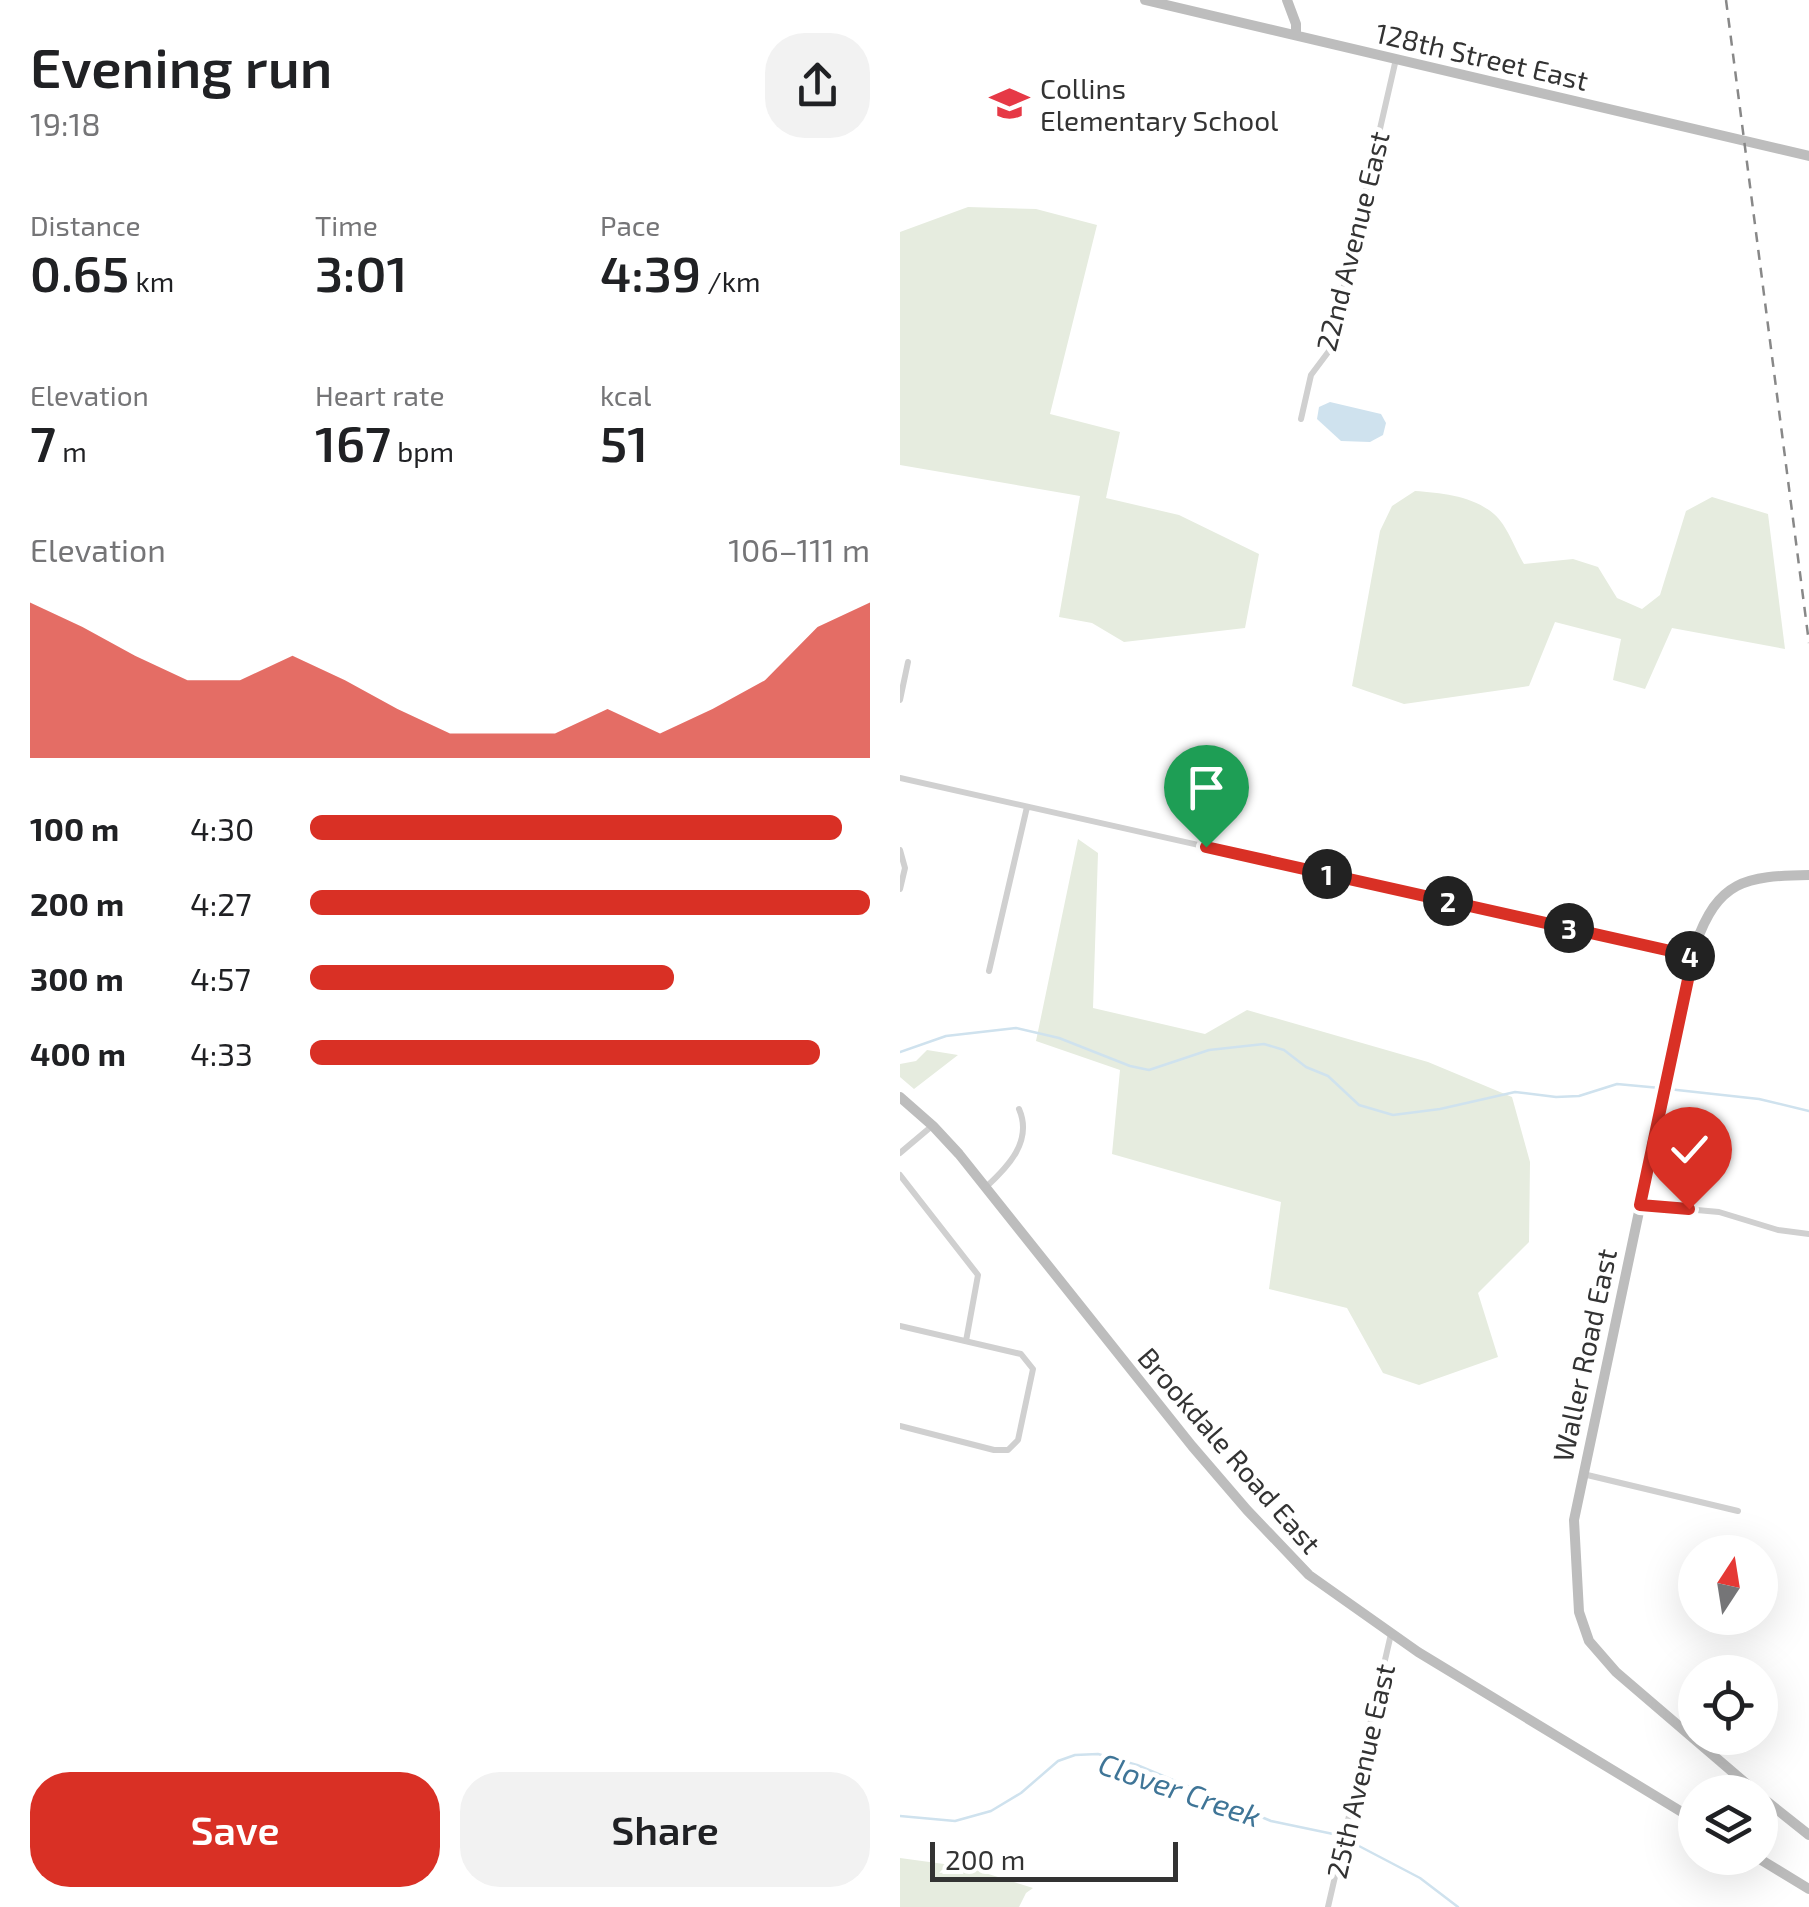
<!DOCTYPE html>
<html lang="en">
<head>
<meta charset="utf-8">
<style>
  :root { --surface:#fff; --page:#f2f2f2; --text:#202124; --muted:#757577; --accent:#d93025 }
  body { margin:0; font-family:"Exo 2",sans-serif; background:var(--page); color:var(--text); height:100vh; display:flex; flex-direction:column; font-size:38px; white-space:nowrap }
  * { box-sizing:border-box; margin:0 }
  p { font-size:32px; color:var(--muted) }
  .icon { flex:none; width:55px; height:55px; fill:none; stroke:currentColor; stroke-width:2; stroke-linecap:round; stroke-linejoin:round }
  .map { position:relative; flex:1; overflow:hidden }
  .side { display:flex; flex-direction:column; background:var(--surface); width:900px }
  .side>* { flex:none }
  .needle { width:65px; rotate:12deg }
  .tools { position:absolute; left:778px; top:1535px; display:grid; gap:20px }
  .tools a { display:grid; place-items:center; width:100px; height:100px; border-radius:50%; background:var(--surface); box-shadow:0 10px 40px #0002; font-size:50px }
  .scale { position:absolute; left:30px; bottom:25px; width:248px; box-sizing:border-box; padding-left:10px; border:5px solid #333; border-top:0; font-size:28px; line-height:35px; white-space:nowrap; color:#333; -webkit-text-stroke:8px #fff; paint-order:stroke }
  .pin { position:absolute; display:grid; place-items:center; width:85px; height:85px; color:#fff; margin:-102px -42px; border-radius:50% 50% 50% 0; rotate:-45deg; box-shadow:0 0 10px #0007 }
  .pin .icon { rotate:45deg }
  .km { position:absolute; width:50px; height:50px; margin:-25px; border-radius:50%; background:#222; color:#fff; font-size:28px; line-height:50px; text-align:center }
  .round { display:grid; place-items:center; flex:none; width:105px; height:105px; border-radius:40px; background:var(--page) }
  .head { display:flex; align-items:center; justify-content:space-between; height:170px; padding:0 30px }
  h1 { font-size:55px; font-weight:600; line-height:75px }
  .figures { display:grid; grid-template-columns:repeat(3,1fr); gap:15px; height:170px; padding:10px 30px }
  .figures div { display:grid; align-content:center }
  .figures b { font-size:50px; font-weight:600 }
  .figures small { font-size:28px; font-weight:400 }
  .figures p { font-size:28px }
  .chart { height:280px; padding:20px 30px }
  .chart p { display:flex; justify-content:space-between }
  .chart svg { width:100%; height:180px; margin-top:10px; fill:var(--accent); opacity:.7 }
  .primary-button { display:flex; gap:20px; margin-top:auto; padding:20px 30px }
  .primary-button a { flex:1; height:115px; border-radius:40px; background:var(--accent); color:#fff; font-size:40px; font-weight:600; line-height:115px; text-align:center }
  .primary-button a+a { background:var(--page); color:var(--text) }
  ul { padding:0 30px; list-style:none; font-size:32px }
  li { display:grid; grid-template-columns:160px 120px 1fr; align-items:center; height:75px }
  li i { height:25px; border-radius:12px; background:var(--accent) }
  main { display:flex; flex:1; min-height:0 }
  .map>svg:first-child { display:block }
  .green { fill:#e6ecdf }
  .water { fill:#cfe2ee }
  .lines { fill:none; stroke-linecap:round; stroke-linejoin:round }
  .stream { stroke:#cfe2ee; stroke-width:2.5 }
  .street { stroke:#d0d0d0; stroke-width:6 }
  .secondary { stroke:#bdbdbd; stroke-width:10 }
  .rail { stroke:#888; stroke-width:2.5; stroke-dasharray:10 8; stroke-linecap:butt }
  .route-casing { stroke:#fff; stroke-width:20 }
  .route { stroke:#d93025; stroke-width:12 }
  .labels { text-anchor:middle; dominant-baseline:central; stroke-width:10; stroke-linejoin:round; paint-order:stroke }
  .street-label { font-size:28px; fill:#333; stroke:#fff }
  .poi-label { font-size:28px; fill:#333; stroke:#fff; text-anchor:start }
  .water-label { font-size:30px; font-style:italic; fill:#3f7597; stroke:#fff }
</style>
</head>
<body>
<main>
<section class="side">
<div class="head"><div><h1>Evening run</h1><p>19:18</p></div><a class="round"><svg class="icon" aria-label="share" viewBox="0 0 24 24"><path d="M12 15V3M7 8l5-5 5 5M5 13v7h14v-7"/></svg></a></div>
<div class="figures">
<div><p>Distance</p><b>0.65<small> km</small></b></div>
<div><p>Time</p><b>3:01</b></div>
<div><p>Pace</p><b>4:39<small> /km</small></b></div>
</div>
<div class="figures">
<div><p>Elevation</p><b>7<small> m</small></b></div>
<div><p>Heart rate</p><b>167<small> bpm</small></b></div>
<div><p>kcal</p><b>51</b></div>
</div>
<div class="chart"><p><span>Elevation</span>106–111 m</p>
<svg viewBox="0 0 160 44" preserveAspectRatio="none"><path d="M0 44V6L10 12L20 19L30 25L40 25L50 19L60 25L70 32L80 38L90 38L100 38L110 32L120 38L130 32L140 25L150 12L160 6V44z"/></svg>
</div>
<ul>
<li><b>100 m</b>4:30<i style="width:95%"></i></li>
<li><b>200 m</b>4:27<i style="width:100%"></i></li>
<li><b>300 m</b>4:57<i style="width:65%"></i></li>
<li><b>400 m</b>4:33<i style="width:91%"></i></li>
</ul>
<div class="primary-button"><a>Save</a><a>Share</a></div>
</section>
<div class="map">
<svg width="909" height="1907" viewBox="0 0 909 1907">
  <rect width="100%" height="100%" fill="#fff"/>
  <path class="green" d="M 68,207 L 136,209 L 197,225 L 150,414 L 220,432 L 206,498 L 279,515 L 359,554 L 345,628 L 224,642 L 192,623 L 159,617 L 180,496 L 0,465 L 0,232 Z
    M 515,491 C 542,493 573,496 594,514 C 607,525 615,549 624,564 L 673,559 L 698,567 L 717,598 L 742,609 L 760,595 L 786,511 L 812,497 L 868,514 L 885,649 L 772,628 L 745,689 L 713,680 L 721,639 L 655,622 L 629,686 L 504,704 L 452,686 L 480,531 L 492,506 Z
    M 178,839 L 198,853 L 193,1008 L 305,1034 L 347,1010 L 528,1062 L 612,1097 L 630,1162 L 629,1242 L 578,1293 L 598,1357 L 519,1385 L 483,1373 L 447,1308 L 369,1289 L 381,1202 L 212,1154 L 220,1070 L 136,1041 Z
    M 27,1050 L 58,1055 L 14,1089 L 0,1077 L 0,1064 L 16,1061 Z
    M 0,1858 L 66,1867 L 133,1888 L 126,1893 L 119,1907 L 0,1907 Z"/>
  <path class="water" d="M 430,402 L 481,414 L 486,423 L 483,435 L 470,442 L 441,441 L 417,419 L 419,407 Z"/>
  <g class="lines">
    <path class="stream" d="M 0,1052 L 46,1036 L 116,1028 L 159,1038 L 230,1066 L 249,1070 L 309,1050 L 364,1044 L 384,1050 L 406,1067 L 428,1076 L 459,1105 L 493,1115 L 540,1109 L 615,1092 L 656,1097 L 679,1096 L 717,1084 L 760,1088
      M 768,1089 L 859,1099 L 909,1111
      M 0,1816 L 55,1821 L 91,1811 L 121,1793 L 158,1761 L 175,1755 L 198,1754 L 237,1765 L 371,1821 L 438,1835 L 520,1878 L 558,1907"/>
    <path class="street" d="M 401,419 L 411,375 L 429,351 L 496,59
      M 0,700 L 8,662
      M 0,778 L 793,956
      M 0,850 L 5,868 L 0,889
      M 89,971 L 127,807
      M 0,1153 L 32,1126
      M 0,1175 L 78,1275 L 66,1341
      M 86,1187 C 108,1167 133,1141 119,1109
      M 741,1205 L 819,1212 L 878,1230 L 909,1234
      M 0,1326 L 121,1354 L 133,1369 L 118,1440 L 108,1450 L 94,1450 L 0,1426
      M 683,1474 L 838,1511
      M 428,1907 L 491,1634"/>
    <path class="secondary" d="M 245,0 L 909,156
      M 387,0 L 396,24 L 396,35
      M 0,1097 L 33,1126 L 59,1154 L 292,1446 L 347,1510 L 409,1575 L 518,1652 L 795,1820
      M 856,1792 L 716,1672 L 689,1641 L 679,1612 L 674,1520 L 795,946 C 818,880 845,876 909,875
      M 860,1796 L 909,1835
      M 858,1858 L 909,1889"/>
    <path class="rail" d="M 826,0 L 909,643"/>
  </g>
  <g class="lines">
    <defs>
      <path id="route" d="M 306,847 L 793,956 L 740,1205 L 789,1209"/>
    </defs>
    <use href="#route" class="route-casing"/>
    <use href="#route" class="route"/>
  </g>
  <defs>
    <symbol id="school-bare" viewBox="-9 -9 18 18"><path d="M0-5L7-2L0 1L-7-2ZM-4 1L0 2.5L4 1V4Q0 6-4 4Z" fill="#e63946" stroke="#fff" stroke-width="2.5" paint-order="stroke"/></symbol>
  </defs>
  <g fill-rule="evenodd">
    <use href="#school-bare" x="82" y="76" width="55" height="55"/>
  </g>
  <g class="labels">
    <g class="street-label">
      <text transform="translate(582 56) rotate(13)">128th Street East</text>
      <text transform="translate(452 241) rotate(-76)">22nd Avenue East</text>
      <text transform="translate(684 1355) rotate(-78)">Waller Road East</text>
      <text transform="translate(330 1450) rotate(49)">Brookdale Road East</text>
      <text transform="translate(460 1771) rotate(-77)">25th Avenue East</text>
    </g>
    <g class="poi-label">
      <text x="140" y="88">Collins<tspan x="140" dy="32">Elementary School</tspan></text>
    </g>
    <g class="water-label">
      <text transform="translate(280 1789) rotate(19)">Clover Creek</text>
    </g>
  </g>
</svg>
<div class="tools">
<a><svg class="needle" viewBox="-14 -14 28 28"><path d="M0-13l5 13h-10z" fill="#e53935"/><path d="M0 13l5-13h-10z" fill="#757577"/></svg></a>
<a><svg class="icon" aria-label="locate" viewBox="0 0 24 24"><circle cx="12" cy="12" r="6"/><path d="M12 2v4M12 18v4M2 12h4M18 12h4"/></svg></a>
<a><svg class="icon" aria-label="layers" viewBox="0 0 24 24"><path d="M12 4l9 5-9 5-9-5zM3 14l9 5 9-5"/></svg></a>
</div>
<div class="scale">200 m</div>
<div class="pin" style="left:306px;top:847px;background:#1e9e55"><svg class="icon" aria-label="arrive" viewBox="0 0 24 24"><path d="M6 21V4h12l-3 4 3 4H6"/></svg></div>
<div class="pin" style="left:789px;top:1209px;background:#d93025"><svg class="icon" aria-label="check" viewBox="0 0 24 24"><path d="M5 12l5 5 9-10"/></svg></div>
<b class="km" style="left:427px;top:874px">1</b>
<b class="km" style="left:548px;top:901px">2</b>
<b class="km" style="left:669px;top:928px">3</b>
<b class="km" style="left:790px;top:956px">4</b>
</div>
</main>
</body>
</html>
